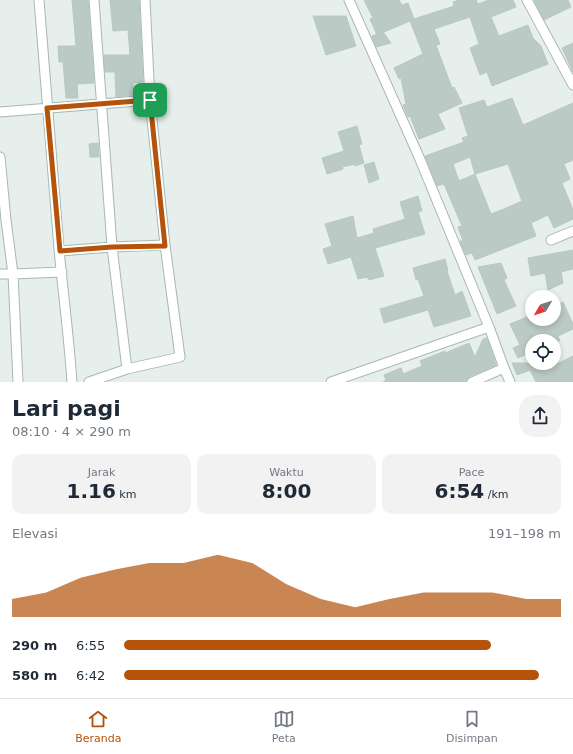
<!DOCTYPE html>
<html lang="id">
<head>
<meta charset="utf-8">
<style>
  :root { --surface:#fff; --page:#f2f2f3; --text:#1f2937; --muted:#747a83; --line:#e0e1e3; --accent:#b45309 }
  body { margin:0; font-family:"DejaVu Sans",sans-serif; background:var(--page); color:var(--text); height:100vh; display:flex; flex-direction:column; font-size:15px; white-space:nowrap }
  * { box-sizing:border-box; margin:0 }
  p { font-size:13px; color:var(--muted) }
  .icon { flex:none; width:22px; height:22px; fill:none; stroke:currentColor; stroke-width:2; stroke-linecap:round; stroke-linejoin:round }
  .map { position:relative; height:382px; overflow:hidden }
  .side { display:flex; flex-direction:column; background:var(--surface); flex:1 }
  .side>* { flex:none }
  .needle { width:26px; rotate:231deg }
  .fabs { position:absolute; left:525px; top:290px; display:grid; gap:8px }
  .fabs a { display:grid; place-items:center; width:36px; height:36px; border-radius:50%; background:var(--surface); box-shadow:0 2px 6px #0003; font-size:20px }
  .pin { position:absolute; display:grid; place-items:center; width:34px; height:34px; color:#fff; margin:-17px; border-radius:8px; box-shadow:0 2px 6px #0006 }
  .round { display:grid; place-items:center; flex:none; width:42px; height:42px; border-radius:16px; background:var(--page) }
  .headline { display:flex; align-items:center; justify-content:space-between; height:68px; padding:0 12px }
  h1 { font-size:22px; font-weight:800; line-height:30px }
  .stats { display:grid; grid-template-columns:repeat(3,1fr); gap:6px; height:68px; padding:4px 12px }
  .stats div { display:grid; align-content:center; border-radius:10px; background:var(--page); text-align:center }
  .stats b { font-size:20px; font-weight:800 }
  .stats small { font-size:11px; font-weight:400 }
  .stats p { font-size:11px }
  .chart { height:112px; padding:8px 12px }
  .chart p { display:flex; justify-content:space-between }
  .chart svg { width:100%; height:72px; margin-top:4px; fill:var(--accent); opacity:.7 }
  ul { padding:0 12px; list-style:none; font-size:13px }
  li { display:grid; grid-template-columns:64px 48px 1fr; align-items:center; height:30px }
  li i { height:10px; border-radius:5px; background:var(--accent) }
  .menu { display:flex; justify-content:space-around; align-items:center; height:56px; border-top:1px solid var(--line); background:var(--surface); font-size:11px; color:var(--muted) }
  .menu a { display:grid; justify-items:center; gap:2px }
  .menu .current { color:var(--accent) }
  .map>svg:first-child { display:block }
  .building { fill:#bbcac4; stroke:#b8c9c2; fill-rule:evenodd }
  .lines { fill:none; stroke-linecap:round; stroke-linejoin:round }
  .street-casing { stroke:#a8b8b2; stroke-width:11 }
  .street { stroke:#fff; stroke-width:9 }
  .route-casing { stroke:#fff; stroke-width:8 }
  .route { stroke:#b45309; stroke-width:5 }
</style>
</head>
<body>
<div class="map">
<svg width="573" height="382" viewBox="0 0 573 382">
  <rect width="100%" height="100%" fill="#e6efeb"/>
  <path class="building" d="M 72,0 L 88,0 L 94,83 L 77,84 L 78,98 L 66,98 L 63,62 L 59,62 L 58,46 L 76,46 Z
    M 110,0 L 139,0 L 143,82 L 133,83 L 134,95 L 116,97 L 115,72 L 105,72 L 104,55 L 130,55 L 128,30 L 113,31 Z
    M 364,0 L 399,0 L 402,5 L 408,3 L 414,19 L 454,6 L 453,2 L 459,0 L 476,0 L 478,4 L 489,0 L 513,0 L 516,7 L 491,17 L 499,36 L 528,25 L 533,38 L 541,46 L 548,64 L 492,86 L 487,72 L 480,75 L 470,48 L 479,44 L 470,17 L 434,29 L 440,44 L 436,45 L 452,88 L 454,87 L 462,103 L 438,114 L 445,129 L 419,139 L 410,116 L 408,117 L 403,105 L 406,104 L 401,78 L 399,79 L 394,68 L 423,54 L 410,21 L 377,35 L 370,19 L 373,18 Z
    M 534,0 L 568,0 L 571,7 L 544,20 Z
    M 313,16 L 346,16 L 356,46 L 326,55 Z
    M 383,32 L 391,43 L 376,47 L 372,36 Z
    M 573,43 L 573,72 L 562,48 Z
    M 512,98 L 523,125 L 573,103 L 573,160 L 564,164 L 570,179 L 562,183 L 573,210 L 573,219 L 554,228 L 548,215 L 531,223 L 536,236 L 475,260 L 472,253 L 466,255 L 460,241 L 463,241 L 458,227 L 462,226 L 444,184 L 437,186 L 425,156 L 464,142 L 462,138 L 468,136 L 459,108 L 484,100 L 487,107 ZM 470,157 L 475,174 L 459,181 L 453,164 ZM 508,164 L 522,201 L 504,209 L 491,214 L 475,174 Z
    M 357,126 L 362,144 L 359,145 L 364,163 L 355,166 L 355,164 L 342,167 L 343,169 L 327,174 L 322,158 L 344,151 L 338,132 Z
    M 98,143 L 99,157 L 90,157 L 89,144 Z
    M 374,162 L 379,179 L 369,183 L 364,165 Z
    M 418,196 L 422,211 L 418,212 L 425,234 L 375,248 L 384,276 L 369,280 L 367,277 L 358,279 L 351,257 L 328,264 L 323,249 L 332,246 L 325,224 L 353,216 L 357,238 L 374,233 L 373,229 L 405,219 L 400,202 Z
    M 573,250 L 573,269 L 561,272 L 563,283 L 548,290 L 545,273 L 531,276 L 528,258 Z
    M 445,259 L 448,271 L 447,271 L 455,295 L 462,291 L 471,316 L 434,327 L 428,310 L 384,323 L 380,309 L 424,296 L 418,279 L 416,280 L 413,268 Z
    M 501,263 L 507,278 L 504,280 L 516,306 L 497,314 L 478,267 Z
    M 563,302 L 573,324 L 573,329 L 558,336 L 560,341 L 532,341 L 532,352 L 518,358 L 513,348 L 520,345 L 510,324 L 532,315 L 532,319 L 554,319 L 554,306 Z
    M 487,338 L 496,365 L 470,376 L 466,382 L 383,382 L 386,380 L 384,375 L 401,368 L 403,374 L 422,366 L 420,361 L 445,351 L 445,353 L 469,343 L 475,357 L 483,339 Z
    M 573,356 L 573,382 L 536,382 L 530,370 L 517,375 L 512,363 L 559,363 Z"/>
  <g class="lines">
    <defs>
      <path id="street" d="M 39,0 C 45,83 52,166 59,249 C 63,293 69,337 72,382
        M 94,0 L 112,247 L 127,369
        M 349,0 L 419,157 L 489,327 L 504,368 L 510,382
        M 527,0 L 573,85
        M 0,112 L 150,100
        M 0,157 L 6,220 L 13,274 L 62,272
        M 551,240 L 573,231
        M 60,251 L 112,247 L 165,245
        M 0,274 L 13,274 L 18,382
        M 89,382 L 127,369 L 180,357 L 165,245 L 150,100 L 145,0
        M 331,382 L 489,327
        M 472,382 L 504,368"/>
    </defs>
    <use href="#street" class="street-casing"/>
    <use href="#street" class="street"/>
  </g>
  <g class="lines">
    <defs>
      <path id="route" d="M 150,100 L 165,246 L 112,247 L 60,251 L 47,108 Z"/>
    </defs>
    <use href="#route" class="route-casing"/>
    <use href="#route" class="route"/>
  </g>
</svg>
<div class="fabs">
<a><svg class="needle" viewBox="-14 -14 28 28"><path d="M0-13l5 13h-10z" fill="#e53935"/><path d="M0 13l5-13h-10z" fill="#747a83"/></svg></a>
<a><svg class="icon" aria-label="locate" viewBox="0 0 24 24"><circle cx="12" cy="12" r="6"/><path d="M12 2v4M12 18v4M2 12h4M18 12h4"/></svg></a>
</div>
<div class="pin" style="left:150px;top:100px;background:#1e9e55"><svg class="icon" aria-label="arrive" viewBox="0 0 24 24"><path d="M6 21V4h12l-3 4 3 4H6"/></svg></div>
</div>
<section class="side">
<div class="headline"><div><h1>Lari pagi</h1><p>08:10 · 4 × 290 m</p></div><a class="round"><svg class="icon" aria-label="share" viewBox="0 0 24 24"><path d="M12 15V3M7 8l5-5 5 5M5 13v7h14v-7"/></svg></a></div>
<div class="stats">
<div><p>Jarak</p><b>1.16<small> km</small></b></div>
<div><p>Waktu</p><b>8:00</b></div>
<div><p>Pace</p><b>6:54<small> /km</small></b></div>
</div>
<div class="chart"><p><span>Elevasi</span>191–198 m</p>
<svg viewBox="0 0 160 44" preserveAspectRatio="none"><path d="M0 44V33L10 29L20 20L30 15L40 11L50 11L60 6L70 11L80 24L90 33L100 38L110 33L120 29L130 29L140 29L150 33L160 33V44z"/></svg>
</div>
<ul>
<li><b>290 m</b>6:55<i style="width:84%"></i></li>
<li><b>580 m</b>6:42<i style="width:95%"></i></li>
</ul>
</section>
<nav class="menu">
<a class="current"><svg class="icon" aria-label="home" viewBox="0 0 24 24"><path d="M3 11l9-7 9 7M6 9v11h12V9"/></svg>Beranda</a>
<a><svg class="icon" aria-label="map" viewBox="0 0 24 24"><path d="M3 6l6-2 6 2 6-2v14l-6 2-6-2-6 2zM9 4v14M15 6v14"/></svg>Peta</a>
<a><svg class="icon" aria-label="saved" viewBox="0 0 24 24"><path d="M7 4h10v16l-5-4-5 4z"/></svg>Disimpan</a>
</nav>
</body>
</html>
